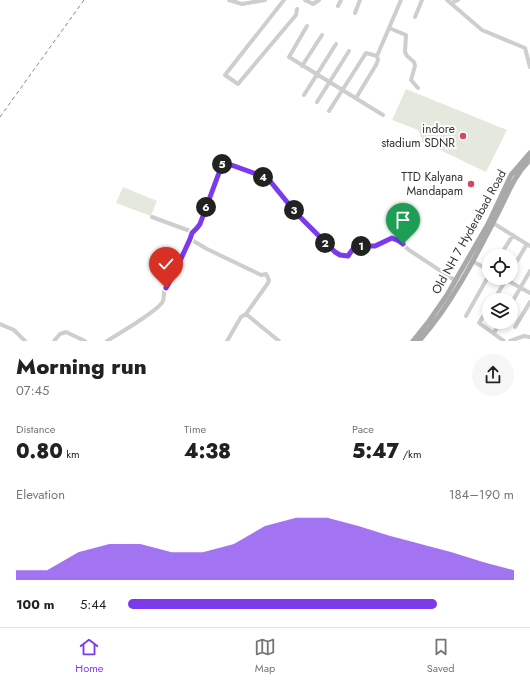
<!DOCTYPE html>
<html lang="en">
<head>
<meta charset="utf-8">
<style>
  :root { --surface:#fff; --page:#f6f6f6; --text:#222; --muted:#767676; --line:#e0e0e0; --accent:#7c3aed }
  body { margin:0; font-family:Jost,sans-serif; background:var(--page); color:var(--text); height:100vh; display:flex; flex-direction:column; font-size:15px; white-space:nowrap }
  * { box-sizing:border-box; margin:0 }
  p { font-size:13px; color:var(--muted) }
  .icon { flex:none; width:22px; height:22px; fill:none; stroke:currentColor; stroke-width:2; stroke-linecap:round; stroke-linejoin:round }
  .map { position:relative; height:341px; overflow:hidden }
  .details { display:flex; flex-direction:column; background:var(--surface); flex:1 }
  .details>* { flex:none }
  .buttons { position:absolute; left:482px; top:249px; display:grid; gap:8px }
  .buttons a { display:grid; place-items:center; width:36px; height:36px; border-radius:50%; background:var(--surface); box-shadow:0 2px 6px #0003; font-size:20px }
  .pin { position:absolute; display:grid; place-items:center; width:34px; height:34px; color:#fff; margin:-41px -17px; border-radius:50% 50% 50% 0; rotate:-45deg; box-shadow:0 0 4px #0007 }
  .pin .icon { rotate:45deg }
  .km { position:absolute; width:20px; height:20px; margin:-10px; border-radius:50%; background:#222; color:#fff; font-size:11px; line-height:20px; text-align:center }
  .round { display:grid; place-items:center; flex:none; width:42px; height:42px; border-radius:21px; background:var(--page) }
  .headline { display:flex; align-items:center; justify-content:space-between; height:68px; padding:0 16px }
  h1 { font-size:22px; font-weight:800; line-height:30px }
  .figures { display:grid; grid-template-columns:repeat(3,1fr); gap:6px; height:68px; padding:4px 16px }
  .figures div { display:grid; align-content:center }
  .figures b { font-size:20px; font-weight:800 }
  .figures small { font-size:11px; font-weight:400 }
  .figures p { font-size:11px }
  .chart { height:112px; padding:8px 16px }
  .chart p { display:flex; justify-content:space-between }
  .chart svg { width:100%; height:72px; margin-top:4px; fill:var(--accent); opacity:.7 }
  ul { padding:0 16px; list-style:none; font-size:13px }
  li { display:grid; grid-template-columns:64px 48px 1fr; align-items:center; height:30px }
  li i { height:10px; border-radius:5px; background:var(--accent) }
  .dock { display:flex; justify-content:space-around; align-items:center; height:56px; border-top:1px solid var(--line); background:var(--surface); font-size:11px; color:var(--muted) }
  .dock a { display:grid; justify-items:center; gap:2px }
  .dock .current { color:var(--accent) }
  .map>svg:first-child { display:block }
  .green { fill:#e5e9dd }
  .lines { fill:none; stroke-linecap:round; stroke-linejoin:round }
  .minor { stroke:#cecece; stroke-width:4 }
  .major { stroke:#a9a9a9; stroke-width:5 }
  .rail { stroke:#868686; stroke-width:1; stroke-dasharray:4 3; stroke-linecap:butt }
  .route-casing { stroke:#fff; stroke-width:8 }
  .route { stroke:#7c3aed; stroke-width:5 }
  .poi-dot { fill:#d44664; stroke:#fff; stroke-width:1.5 }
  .labels { text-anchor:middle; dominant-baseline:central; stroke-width:4; stroke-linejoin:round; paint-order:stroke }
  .poi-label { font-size:12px; fill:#313131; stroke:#fff; text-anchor:end }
  .street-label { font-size:12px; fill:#313131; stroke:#fff }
</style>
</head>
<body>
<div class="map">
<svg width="530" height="341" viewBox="0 0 530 341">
  <rect width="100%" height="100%" fill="#fff"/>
  <path class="green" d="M 406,89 L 507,130 L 486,172 L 423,142 L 418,130 L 392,120 Z
    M 123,187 L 157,201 L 151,216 L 116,203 Z"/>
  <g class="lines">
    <path class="minor" d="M 229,0 L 242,4 L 265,0
      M 284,0 L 225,75 L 238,84 L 296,15 L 297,9
      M 305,0 L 313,4 L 319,0
      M 447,0 L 482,30 L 525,48 L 530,67
      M 451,3 L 458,0
      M 338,6 L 341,0
      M 355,13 L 360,0
      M 415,17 L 422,0
      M 307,26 L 289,57 L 383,115
      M 389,28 L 406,35 L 405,52 L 407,56 L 414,62 L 415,66 L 411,80 L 418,88
      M 302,66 L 322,35
      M 304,95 L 336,44
      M 356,98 L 376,65 L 378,60 L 377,56 L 401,0
      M 317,102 L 349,51
      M 329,111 L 366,53 L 377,56
      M 493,223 L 530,246
      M 191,233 L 197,228 L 200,224 L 223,162 L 259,175 L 270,181 L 296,213 L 335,252 L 340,255 L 348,256 L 355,247 L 375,247 L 392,238 L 399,241 L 409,250 L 456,281
      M 190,239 L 207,249 L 261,275 L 266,274 L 269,280 L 268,283 L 246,314
      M 500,256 L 513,235
      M 472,261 L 489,270
      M 511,271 L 527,244
      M 503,278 L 530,293
      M 494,300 L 507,278
      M 511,304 L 530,271
      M 489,307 L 479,323 L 504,341
      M 466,316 L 489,275
      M 0,324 L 14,330 L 25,341
      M 515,327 L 530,302
      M 494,333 L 500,322
      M 54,341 L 60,334 L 66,332 L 85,341
      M 107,341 C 118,334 160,310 163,301 C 164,298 164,294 164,291 L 190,239 L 191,233 L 190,231 L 152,217
      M 227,341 L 241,317 L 246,314 L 279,341
      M 510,341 L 524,336 L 530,337"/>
    <path class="major" d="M 413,341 L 429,321 L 447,295 L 488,224 L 511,175 L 530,153
      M 419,341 C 450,307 475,258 496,217 C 507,197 513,176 530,160"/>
    <path class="rail" d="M 0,117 L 84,0"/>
  </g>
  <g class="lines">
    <defs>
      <path id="route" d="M 166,288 L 174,274 L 190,239 L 192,233 L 197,228 L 200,224 L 223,162 L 259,175 L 270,181 L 296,213 L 335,252 L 340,255 L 348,256 L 355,246 L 375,246 L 392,238 L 399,241 L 403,244"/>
    </defs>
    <use href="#route" class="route-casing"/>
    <use href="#route" class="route"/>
  </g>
  <g class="poi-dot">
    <circle cx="463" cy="136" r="4"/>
    <circle cx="471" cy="184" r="4"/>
  </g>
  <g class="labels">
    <g class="poi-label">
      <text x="455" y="129">indore<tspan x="455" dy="14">stadium SDNR</tspan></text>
      <text x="463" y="177">TTD Kalyana<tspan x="463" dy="14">Mandapam</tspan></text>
    </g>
    <g class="street-label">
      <text transform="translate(469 232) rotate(-61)">Old NH 7 Hyderabad Road</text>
    </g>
  </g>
</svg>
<div class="buttons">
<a><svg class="icon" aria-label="locate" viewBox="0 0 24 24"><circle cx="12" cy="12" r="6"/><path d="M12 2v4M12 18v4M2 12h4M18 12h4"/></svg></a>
<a><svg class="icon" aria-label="layers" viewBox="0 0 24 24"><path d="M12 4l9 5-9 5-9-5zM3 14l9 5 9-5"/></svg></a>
</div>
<div class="pin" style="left:403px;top:244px;background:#1e9e55"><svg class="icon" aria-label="arrive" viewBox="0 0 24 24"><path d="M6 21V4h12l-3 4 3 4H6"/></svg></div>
<div class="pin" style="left:166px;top:288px;background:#d93025"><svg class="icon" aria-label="check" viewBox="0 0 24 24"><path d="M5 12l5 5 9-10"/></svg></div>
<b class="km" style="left:361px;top:246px">1</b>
<b class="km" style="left:325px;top:243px">2</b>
<b class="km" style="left:294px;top:210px">3</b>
<b class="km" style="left:263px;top:177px">4</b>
<b class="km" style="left:222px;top:164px">5</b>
<b class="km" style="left:206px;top:207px">6</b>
</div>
<section class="details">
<div class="headline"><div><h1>Morning run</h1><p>07:45</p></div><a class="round"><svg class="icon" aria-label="share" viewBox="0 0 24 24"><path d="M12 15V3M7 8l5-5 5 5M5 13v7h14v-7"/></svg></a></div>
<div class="figures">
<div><p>Distance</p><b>0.80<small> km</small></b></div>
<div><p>Time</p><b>4:38</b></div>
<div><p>Pace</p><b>5:47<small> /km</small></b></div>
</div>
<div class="chart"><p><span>Elevation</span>184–190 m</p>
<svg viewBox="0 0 160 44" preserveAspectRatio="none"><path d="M0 44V38L10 38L20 27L30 22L40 22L50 27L60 27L70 22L80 11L90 6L100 6L110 11L120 17L130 22L140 27L150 33L160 38V44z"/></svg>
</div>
<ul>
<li><b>100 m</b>5:44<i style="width:80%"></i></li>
</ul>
</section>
<nav class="dock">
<a class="current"><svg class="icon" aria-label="home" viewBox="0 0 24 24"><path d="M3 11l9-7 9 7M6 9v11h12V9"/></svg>Home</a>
<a><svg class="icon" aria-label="map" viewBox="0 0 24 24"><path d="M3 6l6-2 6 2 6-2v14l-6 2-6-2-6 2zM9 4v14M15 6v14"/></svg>Map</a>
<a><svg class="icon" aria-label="saved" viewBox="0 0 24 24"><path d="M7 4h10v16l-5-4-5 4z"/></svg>Saved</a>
</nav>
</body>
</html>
